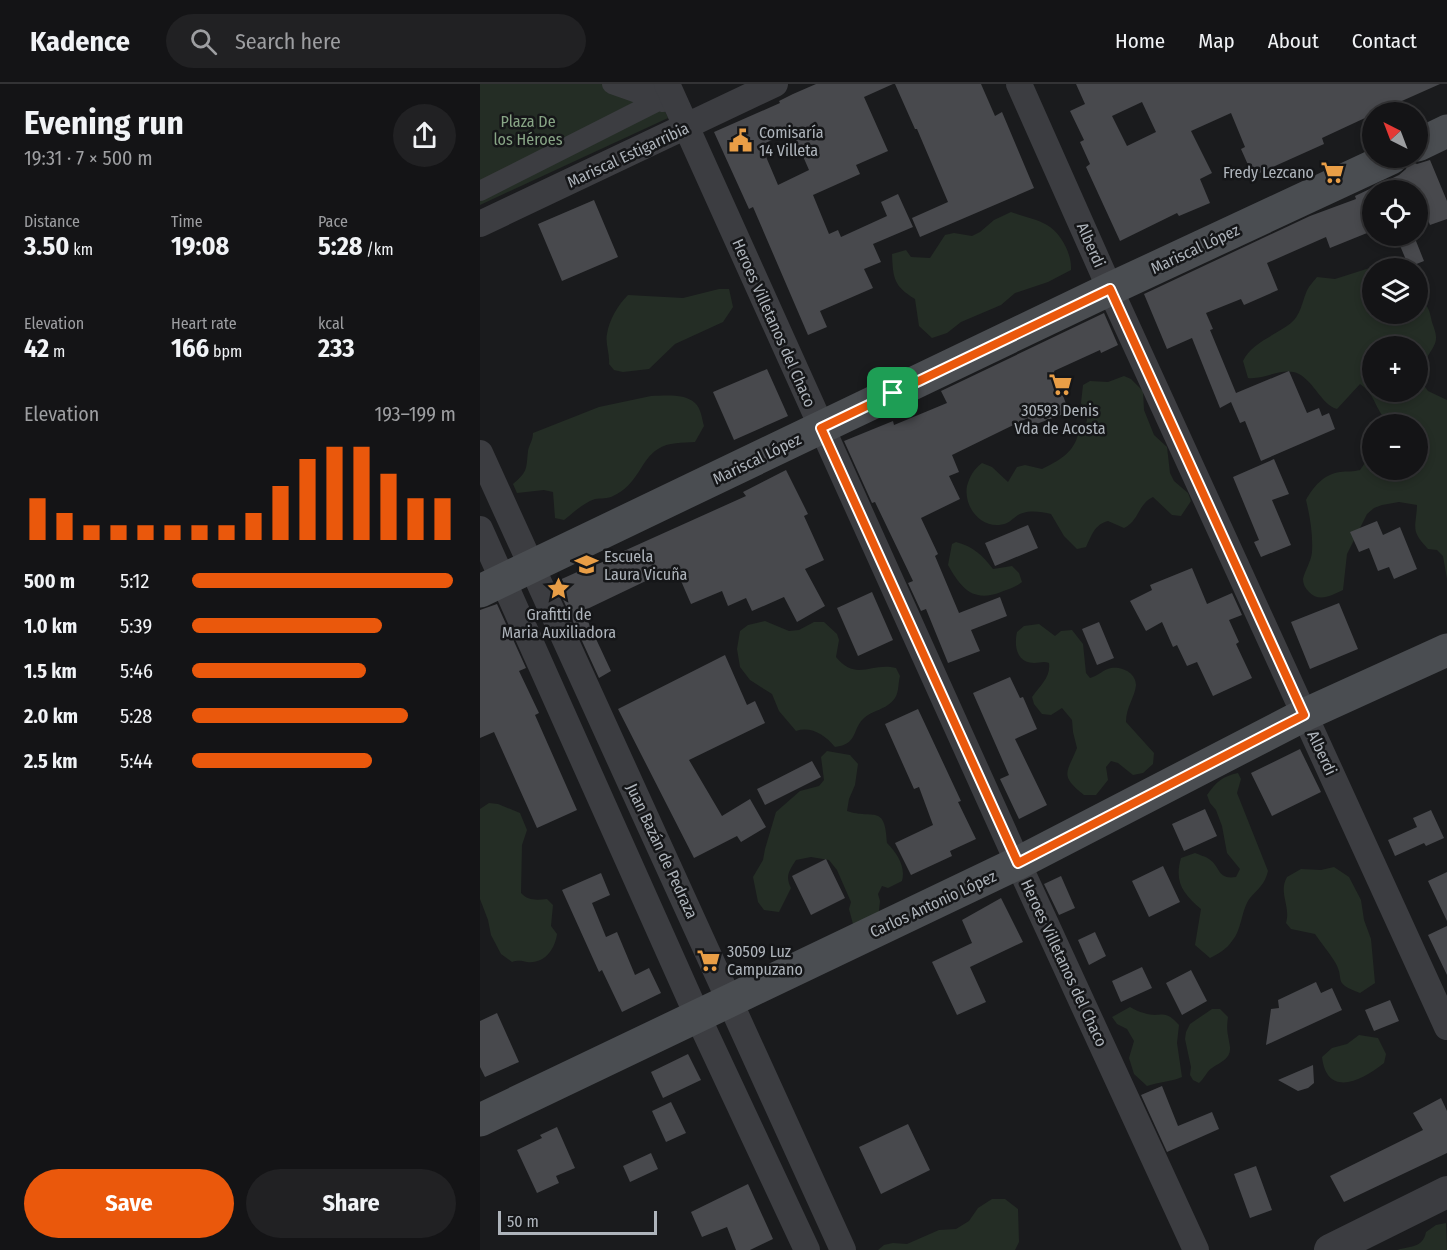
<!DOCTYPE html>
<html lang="en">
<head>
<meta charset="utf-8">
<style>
  :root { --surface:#141416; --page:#212123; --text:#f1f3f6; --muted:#9d9ea1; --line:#333335; --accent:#ea580c }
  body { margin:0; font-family:"Fira Sans Condensed",sans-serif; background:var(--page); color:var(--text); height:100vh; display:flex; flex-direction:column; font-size:22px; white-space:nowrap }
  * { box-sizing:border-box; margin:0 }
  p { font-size:20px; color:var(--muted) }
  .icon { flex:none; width:33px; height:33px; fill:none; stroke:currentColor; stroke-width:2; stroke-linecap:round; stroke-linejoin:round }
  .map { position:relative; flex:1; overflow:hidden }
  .panel { display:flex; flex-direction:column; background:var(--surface); width:480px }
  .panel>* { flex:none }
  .needle { width:39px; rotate:318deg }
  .fabs { position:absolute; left:882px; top:18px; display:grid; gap:12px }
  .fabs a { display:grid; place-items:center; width:66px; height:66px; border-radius:50%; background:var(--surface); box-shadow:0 3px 9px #0003,0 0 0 2px var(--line); font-size:30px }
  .scale { position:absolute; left:18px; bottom:15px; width:159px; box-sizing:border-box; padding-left:6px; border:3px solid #aeb4bb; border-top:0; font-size:16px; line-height:21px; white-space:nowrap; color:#aeb4bb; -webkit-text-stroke:4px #151618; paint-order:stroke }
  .pin { position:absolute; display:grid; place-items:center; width:51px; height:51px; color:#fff; margin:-26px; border-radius:12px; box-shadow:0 3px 9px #0006 }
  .round { display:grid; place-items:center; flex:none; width:63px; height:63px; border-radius:32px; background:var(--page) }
  .head { display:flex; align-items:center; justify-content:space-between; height:102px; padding:0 24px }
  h1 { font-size:33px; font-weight:700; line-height:45px }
  .metrics { display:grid; grid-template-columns:repeat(3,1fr); gap:9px; height:102px; padding:6px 24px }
  .metrics div { display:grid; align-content:center }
  .metrics b { font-size:26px; font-weight:700 }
  .metrics small { font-size:16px; font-weight:400 }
  .metrics p { font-size:16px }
  .chart { height:168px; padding:12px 24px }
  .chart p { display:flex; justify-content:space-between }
  .chart svg { width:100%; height:108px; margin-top:6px; stroke:var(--accent); stroke-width:6 }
  .button { display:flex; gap:12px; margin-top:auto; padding:12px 24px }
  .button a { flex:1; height:69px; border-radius:36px; background:var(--accent); color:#fff; font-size:24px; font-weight:700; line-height:69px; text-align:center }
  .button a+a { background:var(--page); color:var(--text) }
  ul { padding:0 24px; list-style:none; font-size:20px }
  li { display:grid; grid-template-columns:96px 72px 1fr; align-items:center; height:45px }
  li i { height:15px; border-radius:8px; background:var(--accent) }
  header { display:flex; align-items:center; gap:36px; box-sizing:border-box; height:84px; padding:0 30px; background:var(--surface); border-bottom:2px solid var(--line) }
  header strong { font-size:28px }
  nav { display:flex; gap:33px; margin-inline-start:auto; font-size:21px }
  .search { width:420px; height:54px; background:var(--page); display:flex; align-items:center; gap:15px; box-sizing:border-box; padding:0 21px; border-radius:33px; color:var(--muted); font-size:22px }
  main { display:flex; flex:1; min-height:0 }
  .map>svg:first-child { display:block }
  .green { fill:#242d25; fill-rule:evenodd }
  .building { fill:#48494d; fill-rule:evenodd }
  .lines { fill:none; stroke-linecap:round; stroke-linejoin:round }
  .pedestrian { stroke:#3c3d41; stroke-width:20 }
  .minor { stroke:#3c3d41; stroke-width:26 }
  .tertiary { stroke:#3c3d41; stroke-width:32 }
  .secondary { stroke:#4a4d51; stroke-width:33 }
  .route-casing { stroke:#fff; stroke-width:12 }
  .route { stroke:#ea580c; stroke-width:8 }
  .labels { text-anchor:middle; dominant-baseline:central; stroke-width:5; stroke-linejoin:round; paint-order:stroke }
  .park-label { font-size:16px; fill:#88a586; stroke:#151618 }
  .poi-label { font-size:16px; fill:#aeb4bb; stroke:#151618; text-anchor:start }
  .street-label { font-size:16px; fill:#aeb4bb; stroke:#151618 }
</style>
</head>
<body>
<header>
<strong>Kadence</strong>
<div class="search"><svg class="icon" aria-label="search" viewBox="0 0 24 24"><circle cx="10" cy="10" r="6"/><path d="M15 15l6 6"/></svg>Search here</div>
<nav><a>Home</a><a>Map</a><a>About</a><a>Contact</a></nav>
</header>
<main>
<section class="panel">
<div class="head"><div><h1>Evening run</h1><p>19:31 · 7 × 500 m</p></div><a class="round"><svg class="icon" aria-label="share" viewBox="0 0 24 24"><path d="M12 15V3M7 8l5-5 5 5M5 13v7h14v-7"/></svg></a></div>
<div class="metrics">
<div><p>Distance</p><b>3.50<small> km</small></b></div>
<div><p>Time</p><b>19:08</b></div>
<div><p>Pace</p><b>5:28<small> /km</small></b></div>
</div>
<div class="metrics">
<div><p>Elevation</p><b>42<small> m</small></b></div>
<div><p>Heart rate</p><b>166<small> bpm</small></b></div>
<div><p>kcal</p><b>233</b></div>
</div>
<div class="chart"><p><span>Elevation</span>193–199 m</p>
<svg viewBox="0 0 160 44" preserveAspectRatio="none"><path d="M5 44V27M15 44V33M25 44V38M35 44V38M45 44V38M55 44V38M65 44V38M75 44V38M85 44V33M95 44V22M105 44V11M115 44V6M125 44V6M135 44V17M145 44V27M155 44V27"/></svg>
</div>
<ul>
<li><b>500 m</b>5:12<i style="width:99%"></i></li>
<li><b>1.0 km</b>5:39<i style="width:72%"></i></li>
<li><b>1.5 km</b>5:46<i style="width:66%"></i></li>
<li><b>2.0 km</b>5:28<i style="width:82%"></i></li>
<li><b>2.5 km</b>5:44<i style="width:68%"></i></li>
</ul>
<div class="button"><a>Save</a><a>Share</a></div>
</section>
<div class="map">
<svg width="967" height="1166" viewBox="0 0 967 1166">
  <rect width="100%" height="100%" fill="#1a1b1d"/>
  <path class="green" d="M 0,0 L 173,0 L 188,34 L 0,121 Z
    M 531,128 C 542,132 557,135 567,141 C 581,149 592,170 591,186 L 568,198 L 535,209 L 521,221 L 481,238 L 467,249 L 452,254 L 439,242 L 435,215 C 414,202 413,195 412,170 L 426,166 L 431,173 L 450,174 L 465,151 L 474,149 L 492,152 L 500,148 L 514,136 Z
    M 899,181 L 903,184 L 892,184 L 892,230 L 938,230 L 938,216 C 947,220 949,224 951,234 C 952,240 956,247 956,253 C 957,265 940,277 938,293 L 948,307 L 967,316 L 967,495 L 963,472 L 957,466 L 948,465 C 930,446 936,445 937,421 L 919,418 L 902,421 L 894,424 L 887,430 L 867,470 L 863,506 C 852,511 839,519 829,508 C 825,504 823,500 823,495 C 825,486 831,478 832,468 C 833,450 830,433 826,416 C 833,403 844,390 860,388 C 867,387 873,388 880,386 L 892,369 L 892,386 L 938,386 L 938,340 L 906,340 C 905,334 903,333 900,328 C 893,316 892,308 880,300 L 857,325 C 841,320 835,299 819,290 C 803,282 785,296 768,294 L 763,277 C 771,259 796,251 811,239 C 820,232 822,219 826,209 C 828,203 833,198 837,193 L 855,195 ZM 892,262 L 938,262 L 938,308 L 892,308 Z
    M 239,205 L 249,205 L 253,223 L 243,238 L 195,260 L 169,285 L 143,288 L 134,286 L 129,280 C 130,270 125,259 127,250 C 129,236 138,221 148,211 L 203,214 Z
    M 644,292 L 651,295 L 663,307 L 664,326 L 674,351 L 687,363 L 690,389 L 694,397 L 708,409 L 711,417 L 701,432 L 692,431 L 673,413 C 658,420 659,437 644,444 L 628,437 C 614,441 612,451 606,463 L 597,465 L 584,452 L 571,430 C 562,428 552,426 543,429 C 537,430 533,436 527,439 C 504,448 483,425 487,402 C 490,392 493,386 502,379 L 512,383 L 528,398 L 537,383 L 545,381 L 562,385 C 578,377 594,369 598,350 L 605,345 L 607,336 L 601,319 L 603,301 L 610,297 L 628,298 Z
    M 171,312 C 184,312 204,309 215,319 C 221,324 222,335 224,342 L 215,358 C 203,359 188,358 178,365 C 161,375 158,401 133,412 C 128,415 121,414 115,415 C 103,419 93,429 84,436 L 75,434 L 73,408 L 64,406 L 37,409 L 33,400 C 48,387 46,386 48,367 C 49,361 53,356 53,349 L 119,323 Z
    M 476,458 C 494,463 502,471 513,485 L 532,482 L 539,489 L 542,498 C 534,504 529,505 521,508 C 493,519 481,504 468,481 L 472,460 Z
    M 285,537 L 309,547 L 319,546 L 334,538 L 344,538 L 357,550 L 359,556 L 356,573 C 376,598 391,578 416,584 L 420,592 C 418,599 419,608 415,614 C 407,626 392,626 383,635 C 372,646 378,660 355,663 C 345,651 331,642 316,647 L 299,627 L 292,610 L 270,596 L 260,583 L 257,565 L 260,547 L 268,541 Z
    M 559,540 L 575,552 L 581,547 L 592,546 L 603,560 L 606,589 L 610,594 C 618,592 624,585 631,584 C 642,582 656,589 656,601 C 655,613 646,623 646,638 L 674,669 L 673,680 L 663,689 L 653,691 L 638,679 L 631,677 L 626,683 L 628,696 L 616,711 L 604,711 C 579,691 587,689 597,664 L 593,648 L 592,636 L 582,624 L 571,631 L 562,630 L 554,620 L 552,613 C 560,602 571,593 569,579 C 563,577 560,579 554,579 C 536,579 534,561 537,548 L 544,542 Z
    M 347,667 L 370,671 L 378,680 L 375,701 L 369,715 L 367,727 C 394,736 405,719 407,759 C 417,769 426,783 422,797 L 408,804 L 402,802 L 398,810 L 400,817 L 398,836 L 373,840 L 369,825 L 371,818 L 357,786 L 349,776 L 331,773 L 316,776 C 309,787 305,792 311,804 L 299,828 L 284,826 L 278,818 L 273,793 L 283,776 L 285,765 L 296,728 L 320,707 L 339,702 L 344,696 L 341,673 Z
    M 758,689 L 761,695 L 757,709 L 788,787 C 785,800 778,805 770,814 C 761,826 762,846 752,857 C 747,865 738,870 730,874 L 715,861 L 721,825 C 703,810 694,798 701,774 L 715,769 C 719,771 725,772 729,775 C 741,783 737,796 756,793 L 760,785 L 747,769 L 742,742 L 736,726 L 730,719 L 727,711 C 736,698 743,692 758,689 Z
    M 9,719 L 18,720 L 40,729 L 47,746 L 42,761 L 41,809 C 48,817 57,816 67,815 L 73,821 L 71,842 L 77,850 C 75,865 65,880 47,878 C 41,877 39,876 32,878 L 21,870 L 11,851 L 8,836 L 0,815 L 0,725 Z
    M 854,783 L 869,793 L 881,816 L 884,836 L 891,855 L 895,899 L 880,909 C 851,898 866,897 855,878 C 849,868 841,859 835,850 L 811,845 L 806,839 C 811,822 798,809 807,793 L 821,785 L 841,786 Z
    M 650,923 C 654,925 659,928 664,929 C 682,935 683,923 699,941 L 697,959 L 702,993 C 695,997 678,998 667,1002 L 654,990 L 649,974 L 654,957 L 647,945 L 637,940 L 632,933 Z
    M 732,925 L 740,925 L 748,933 C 746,948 748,949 750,963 C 751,975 741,978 732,984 C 727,987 724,995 719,999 L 713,996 L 710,991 L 711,983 L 705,955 L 706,948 L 710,940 Z
    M 879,951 L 898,954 L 906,970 L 904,979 C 883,996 847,1015 842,973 L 852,964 L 867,960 Z
    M 512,1115 L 525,1115 L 538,1125 L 539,1158 L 535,1166 L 398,1166 L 404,1161 L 413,1159 L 427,1160 L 459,1146 L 476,1145 L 489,1137 L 498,1124 Z
    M 966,1139 L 967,1166 L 917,1166 C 930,1162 943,1164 946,1148 L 956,1141 Z"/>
  <path class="building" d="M 336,0 L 413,0 L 384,13 L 408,67 L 376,81 L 380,90 L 333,111 L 349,150 L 358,146 L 361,153 L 407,132 L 401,118 L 418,110 L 433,143 L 393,160 L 401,178 L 384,185 L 393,204 L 340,227 L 347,243 L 328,251 L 273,123 L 269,125 L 234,48 L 300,19 L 299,17 L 313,10 ZM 312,47 L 329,86 L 298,101 L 281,61 Z
    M 415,0 L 501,0 L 515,32 L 522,28 L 554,104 L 440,153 L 432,134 L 468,118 L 437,45 L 435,45 Z
    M 596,0 L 960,0 L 897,28 L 892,28 L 892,31 L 885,34 L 842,54 L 844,60 L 773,92 L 761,65 L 765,63 L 751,29 L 711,47 L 732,89 L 720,95 L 730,119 L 699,132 L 697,129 L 640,157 L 606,83 L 610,80 L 600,58 L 604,56 L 590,27 L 605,20 ZM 662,18 L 676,48 L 647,62 L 632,32 Z
    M 950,76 L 967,117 L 967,135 L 950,141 L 938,111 L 938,106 L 892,106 L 892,116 L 885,119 L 892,137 L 892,147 L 850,164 L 846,153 L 787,179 L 798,206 L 764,221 L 761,215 L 726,229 L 733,245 L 730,246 L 756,309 L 809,287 L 827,329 L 839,324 L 842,332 L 849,329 L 855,345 L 781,377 L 765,337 L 760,339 L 751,318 L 740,324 L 712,254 L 687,265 L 664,210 L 830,132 L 876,115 L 875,112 L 919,91 L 926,85 L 929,77 L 937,80 Z
    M 114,116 L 138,173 L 82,197 L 58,140 Z
    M 916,152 L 934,152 L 944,177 L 929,183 Z
    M 624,229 L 638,261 L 621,269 L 620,266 L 574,287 L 589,328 L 551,342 L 548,334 L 472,371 L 479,388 L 469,392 L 480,415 L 441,434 L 458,470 L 455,472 L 479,529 L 520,513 L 527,532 L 491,546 L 500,567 L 468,579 L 446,525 L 441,527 L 428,499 L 433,497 L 395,418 L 392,419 L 364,357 L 413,337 L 414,341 L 467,319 L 461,307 Z
    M 287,285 L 308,332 L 254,356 L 233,308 Z
    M 794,375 L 809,410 L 792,416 L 811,461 L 781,473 L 774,458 L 779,456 L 753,393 Z
    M 306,386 L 328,430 L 324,432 L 344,476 L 325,485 L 345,522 L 317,538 L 304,513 L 272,527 L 266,514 L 248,522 L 242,507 L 211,520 L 195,483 L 103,527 L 131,587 L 119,594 L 75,498 L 266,412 L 263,408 Z
    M 897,437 L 903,451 L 920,443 L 937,485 L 914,495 L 909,483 L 898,487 L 889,464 L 879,468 L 870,448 Z
    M 548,441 L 558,464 L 515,482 L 505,459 Z
    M 712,484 L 727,520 L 752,509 L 762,531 L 749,536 L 759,558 L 756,560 L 772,594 L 733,612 L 717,578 L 707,582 L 697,561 L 693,563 L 682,538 L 666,547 L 650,517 L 672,506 L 670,501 Z
    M 392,508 L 413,556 L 378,572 L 357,524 Z
    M 859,519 L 878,565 L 830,585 L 811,538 Z
    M 17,520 L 46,584 L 39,587 L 59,629 L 55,631 L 97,726 L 57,744 L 14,648 L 0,654 L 0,526 Z
    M 619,538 L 634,574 L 617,581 L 602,545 Z
    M 245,571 L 267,621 L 275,617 L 285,639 L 209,676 L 242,732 L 270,715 L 286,743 L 261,758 L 257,752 L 214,774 L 138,625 Z
    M 530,593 L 540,614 L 543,613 L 557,645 L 535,655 L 567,721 L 539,735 L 520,695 L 529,691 L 493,609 Z
    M 438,625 L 481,717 L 478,718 L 496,755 L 470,767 L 472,772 L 431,791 L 415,759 L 453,741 L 439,703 L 434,705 L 405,640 Z
    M 820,665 L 841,708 L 792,732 L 771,689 Z
    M 332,677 L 341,693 L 285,721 L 277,705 Z
    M 725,725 L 737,752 L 704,767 L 692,740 Z
    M 951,726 L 964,754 L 946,762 L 944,759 L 915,772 L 908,756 L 937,743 L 933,734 Z
    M 346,775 L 365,814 L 331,831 L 312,792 Z
    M 683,782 L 700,818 L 669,833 L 652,797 Z
    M 967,788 L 967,837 L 948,797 Z
    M 121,789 L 130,811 L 112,819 L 126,853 L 137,848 L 155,891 L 169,884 L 181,909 L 142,928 L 122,886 L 119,888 L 82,806 Z
    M 581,792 L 595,824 L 579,831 L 564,800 Z
    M 521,814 L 543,858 L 490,883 L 506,918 L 477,931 L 452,878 L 492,859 L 482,836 Z
    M 967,842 L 967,891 L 948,851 Z
    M 615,848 L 626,872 L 609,881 L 598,856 Z
    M 662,883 L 672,904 L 641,918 L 632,897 Z
    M 711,886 L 727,917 L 702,931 L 686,899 Z
    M 836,898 L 841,909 L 852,904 L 862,926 L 786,961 L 791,925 L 799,924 L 798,916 Z
    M 910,916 L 919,937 L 894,947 L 885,926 Z
    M 17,929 L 39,978 L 5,993 L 0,983 L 0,937 Z
    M 208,970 L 221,996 L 183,1014 L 171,988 Z
    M 833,981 L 834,999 L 828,1004 L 818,1007 L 798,996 Z
    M 682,1002 L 698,1042 L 732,1028 L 739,1045 L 687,1068 L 661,1011 Z
    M 961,1014 L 967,1027 L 967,1069 L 864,1118 L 850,1092 L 943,1046 L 933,1029 Z
    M 191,1018 L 206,1049 L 186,1058 L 172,1027 Z
    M 428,1040 L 450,1086 L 401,1110 L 379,1063 Z
    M 77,1043 L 95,1084 L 76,1092 L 79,1099 L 57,1109 L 37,1066 L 62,1054 L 60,1051 Z
    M 171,1069 L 178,1085 L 150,1098 L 143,1082 Z
    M 776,1082 L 792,1126 L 770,1134 L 754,1090 Z
    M 268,1100 L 293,1155 L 270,1166 L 256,1166 L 247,1143 L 222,1153 L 211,1128 Z"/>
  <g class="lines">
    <path class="pedestrian" d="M 132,0 L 183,18
      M 0,107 L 178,17 L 169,0"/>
    <path class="minor" d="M 187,0 L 538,779 L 716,1166
      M 539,0 L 630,205 L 967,943
      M 0,140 L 295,0
      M 0,369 L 363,1166
      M 0,445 L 217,931 L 327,1166"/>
    <path class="tertiary" d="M 850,1166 L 967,1108"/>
    <path class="secondary" d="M 938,61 L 967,47
      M 0,507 L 630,205 L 911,74
      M 0,1036 L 538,779 L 824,631 L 967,566"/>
  </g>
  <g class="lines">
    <defs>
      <path id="route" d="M 630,205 L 824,631 L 538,779 L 341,344 Z"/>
    </defs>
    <use href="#route" class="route-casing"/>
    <use href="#route" class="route"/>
  </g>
  <defs>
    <symbol id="civic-bare" viewBox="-9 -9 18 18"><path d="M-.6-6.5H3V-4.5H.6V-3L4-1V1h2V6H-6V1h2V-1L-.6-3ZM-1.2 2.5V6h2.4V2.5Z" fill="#e99e46" stroke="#151618" stroke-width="2.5" paint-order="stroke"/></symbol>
    <symbol id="supermarket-bare" viewBox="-9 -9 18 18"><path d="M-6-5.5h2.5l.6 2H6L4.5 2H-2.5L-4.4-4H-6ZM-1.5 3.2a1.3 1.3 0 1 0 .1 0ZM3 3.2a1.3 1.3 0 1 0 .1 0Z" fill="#e99e46" stroke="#151618" stroke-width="2.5" paint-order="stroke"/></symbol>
    <symbol id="school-bare" viewBox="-9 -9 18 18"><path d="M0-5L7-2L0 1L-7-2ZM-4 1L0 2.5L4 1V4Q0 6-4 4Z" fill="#e99e46" stroke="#151618" stroke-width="2.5" paint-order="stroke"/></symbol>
    <symbol id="sight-bare" viewBox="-9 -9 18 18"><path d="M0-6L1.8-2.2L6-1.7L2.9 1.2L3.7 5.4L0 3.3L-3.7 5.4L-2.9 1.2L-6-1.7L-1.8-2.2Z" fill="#e99e46" stroke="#151618" stroke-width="2.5" paint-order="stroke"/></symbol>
  </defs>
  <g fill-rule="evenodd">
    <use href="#civic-bare" x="244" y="40" width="33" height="33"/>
    <use href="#supermarket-bare" x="836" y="72" width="33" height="33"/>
    <use href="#supermarket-bare" x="564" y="284" width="33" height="33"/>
    <use href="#school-bare" x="90" y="464" width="33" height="33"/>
    <use href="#sight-bare" x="62" y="488" width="33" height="33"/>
    <use href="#supermarket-bare" x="212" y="860" width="33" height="33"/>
  </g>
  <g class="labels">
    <g class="park-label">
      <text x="48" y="37">Plaza De<tspan x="48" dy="18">los Héroes</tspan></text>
    </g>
    <g class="poi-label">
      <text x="279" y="48">Comisaría<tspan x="279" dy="18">14 Villeta</tspan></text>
      <text x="834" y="88" text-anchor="end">Fredy Lezcano</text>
      <text x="580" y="326" text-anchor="middle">30593 Denis<tspan x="580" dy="18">Vda de Acosta</tspan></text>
      <text x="124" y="472">Escuela<tspan x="124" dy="18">Laura Vicuña</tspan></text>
      <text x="79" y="530" text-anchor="middle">Grafitti de<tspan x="79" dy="18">Maria Auxiliadora</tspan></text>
      <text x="247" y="867">30509 Luz<tspan x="247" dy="18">Campuzano</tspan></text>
    </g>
    <g class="street-label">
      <text transform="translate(148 71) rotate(-25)">Mariscal Estigarribia</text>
      <text transform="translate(611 161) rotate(66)">Alberdi</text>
      <text transform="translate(715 165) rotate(-25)">Mariscal López</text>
      <text transform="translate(294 239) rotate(66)">Heroes Villetanos del Chaco</text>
      <text transform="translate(277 375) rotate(-26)">Mariscal López</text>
      <text transform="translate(842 669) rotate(65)">Alberdi</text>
      <text transform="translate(182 767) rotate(65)">Juan Bazán de Pedraza</text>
      <text transform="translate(453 820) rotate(-25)">Carlos Antonio López</text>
      <text transform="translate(584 879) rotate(65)">Heroes Villetanos del Chaco</text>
    </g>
  </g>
</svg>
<div class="fabs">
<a><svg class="needle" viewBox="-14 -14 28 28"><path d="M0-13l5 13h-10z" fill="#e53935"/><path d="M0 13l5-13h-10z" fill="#9d9ea1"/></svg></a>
<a><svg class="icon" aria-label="locate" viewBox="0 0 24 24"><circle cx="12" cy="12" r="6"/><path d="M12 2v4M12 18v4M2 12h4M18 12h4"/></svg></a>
<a><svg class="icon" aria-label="layers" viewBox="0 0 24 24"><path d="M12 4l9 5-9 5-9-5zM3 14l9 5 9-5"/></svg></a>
<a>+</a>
<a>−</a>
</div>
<div class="scale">50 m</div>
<div class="pin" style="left:413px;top:309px;background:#1e9e55"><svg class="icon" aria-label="arrive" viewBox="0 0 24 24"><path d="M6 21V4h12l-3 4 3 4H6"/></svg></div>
</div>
</main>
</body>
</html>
